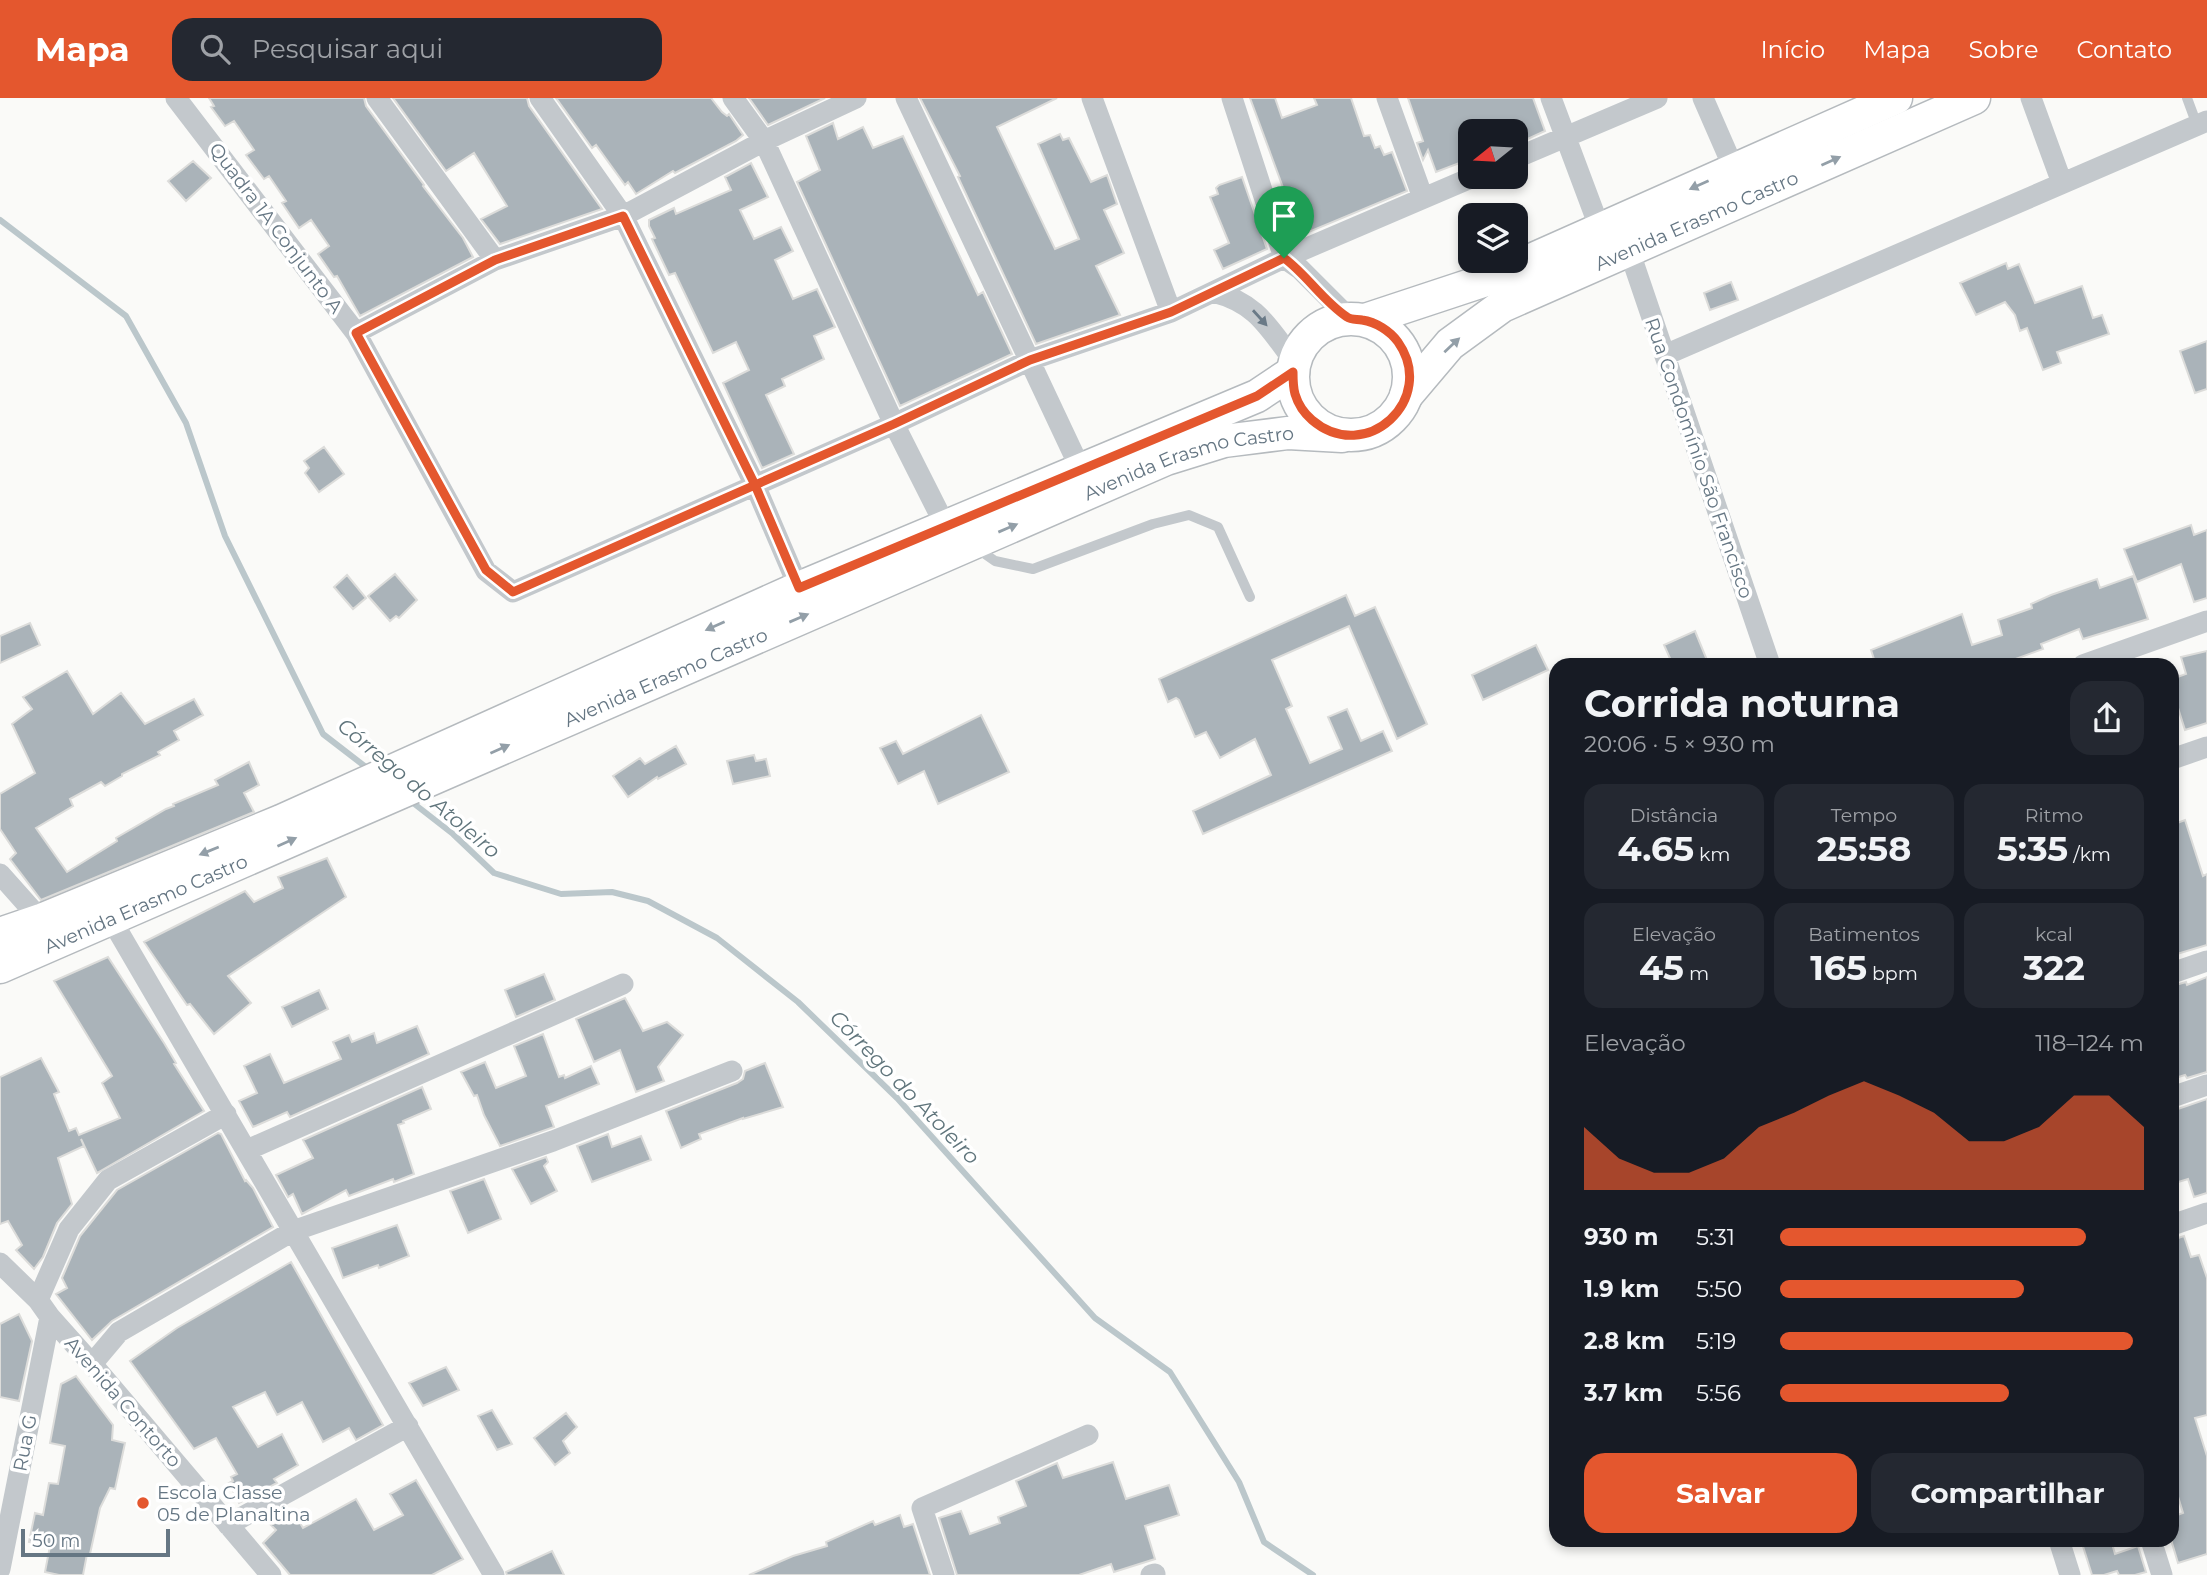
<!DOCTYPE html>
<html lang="pt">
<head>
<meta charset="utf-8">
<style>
  :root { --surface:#171b24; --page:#242831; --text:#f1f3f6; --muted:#9ea1a6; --accent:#e4572e }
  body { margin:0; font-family:Montserrat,sans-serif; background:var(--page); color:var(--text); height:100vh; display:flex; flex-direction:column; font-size:26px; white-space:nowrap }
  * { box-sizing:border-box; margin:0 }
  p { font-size:23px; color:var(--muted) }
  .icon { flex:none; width:38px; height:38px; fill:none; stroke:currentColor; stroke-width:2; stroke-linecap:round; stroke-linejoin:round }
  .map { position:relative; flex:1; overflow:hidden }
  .side { position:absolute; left:1549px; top:560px; width:630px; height:889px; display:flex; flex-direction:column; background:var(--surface); border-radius:21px; box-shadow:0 4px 10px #0003 }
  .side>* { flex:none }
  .needle { width:46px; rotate:252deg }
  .controls { position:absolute; left:1458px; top:21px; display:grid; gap:14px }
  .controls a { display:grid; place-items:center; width:70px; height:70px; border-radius:14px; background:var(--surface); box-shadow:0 4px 10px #0003; font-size:35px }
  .scale { position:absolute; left:21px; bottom:18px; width:149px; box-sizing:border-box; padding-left:7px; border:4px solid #657683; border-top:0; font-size:19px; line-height:24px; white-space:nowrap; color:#657683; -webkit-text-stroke:5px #fff; paint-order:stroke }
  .pin { position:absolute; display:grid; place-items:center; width:60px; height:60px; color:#fff; margin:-72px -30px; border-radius:50% 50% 50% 0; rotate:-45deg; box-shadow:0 0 7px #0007 }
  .pin .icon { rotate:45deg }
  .round { display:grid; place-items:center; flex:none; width:74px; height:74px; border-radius:21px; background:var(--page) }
  .head { display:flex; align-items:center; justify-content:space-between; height:119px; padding:0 35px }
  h1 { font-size:38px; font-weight:700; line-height:52px }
  .stats { display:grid; grid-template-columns:repeat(3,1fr); gap:10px; height:119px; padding:7px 35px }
  .stats div { display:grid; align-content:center; border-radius:18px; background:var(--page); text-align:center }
  .stats b { font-size:35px; font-weight:700 }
  .stats small { font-size:19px; font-weight:400 }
  .stats p { font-size:19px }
  .chart { height:196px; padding:14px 35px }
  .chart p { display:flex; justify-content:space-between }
  .chart svg { width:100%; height:126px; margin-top:7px; fill:var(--accent); opacity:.7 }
  .button { display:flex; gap:14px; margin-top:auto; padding:14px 35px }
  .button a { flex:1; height:80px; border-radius:21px; background:var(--accent); color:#fff; font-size:28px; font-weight:700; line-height:80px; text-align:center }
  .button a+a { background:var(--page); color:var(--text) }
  ul { padding:0 35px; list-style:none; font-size:23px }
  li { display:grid; grid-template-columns:112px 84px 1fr; align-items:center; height:52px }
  li i { height:18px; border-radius:9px; background:var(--accent) }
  header { display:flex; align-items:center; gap:42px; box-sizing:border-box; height:98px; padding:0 35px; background:var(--accent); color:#fff }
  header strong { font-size:33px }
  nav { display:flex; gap:38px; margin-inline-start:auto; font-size:24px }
  .search { width:490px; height:63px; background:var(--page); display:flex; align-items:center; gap:18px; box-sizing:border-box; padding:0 24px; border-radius:21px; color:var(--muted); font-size:26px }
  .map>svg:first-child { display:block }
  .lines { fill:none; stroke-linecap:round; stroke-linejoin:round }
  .stream { stroke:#bbc7cb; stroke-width:6 }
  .building { fill:#aab3b9; stroke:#dcdcda; stroke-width:2 }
  .primary-casing { stroke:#b5babe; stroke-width:35 }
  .lane { stroke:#c3c8cc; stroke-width:10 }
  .street { stroke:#c3c8cc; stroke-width:21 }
  .primary { stroke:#fff; stroke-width:32 }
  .oneway { fill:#939fa8 }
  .oneway2 { fill:#6a7a87 }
  .route-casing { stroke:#fff; stroke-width:14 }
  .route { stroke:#e4572e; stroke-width:9 }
  .poi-dot { fill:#e4572e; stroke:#fff; stroke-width:2.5 }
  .labels { text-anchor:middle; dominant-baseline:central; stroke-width:7; stroke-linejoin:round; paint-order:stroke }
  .street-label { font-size:19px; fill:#657683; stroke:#fff }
  .poi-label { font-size:19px; fill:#657683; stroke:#fff; text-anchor:start }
  .water-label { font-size:21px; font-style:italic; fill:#60757c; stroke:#fff }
</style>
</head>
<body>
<header>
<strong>Mapa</strong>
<div class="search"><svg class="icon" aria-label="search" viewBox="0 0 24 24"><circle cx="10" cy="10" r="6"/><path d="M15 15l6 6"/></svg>Pesquisar aqui</div>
<nav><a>Início</a><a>Mapa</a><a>Sobre</a><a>Contato</a></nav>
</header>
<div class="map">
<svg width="2207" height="1477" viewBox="0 0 2207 1477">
  <rect width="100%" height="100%" fill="#fafaf8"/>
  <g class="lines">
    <path class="stream" d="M 0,122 L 126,218 L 186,325 L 225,438 L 323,636 L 371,673
      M 408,701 L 453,736 L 494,775 L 561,796 L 612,794 L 648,803 L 717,840 L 798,904 L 897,1000 L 1095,1220 L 1170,1274 L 1239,1384 L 1264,1444 L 1313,1477"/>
  </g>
  <path class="building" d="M 209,0 L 364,0 L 366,8 L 424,87 L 423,88 L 463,140 L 473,159 L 360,218 L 337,178 L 334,179 L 318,156 L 329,148 L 311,122 L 299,130 L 282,105 L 286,103 L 269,78 L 264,81 L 246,57 L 254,52 L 234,23 L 225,28 L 211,9 L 214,8 Z
    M 393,0 L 527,0 L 529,8 L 602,111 L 500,146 L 481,121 L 507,108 L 474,55 L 446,73 Z
    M 556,0 L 711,0 L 722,14 L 727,18 L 729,16 L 743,37 L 736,43 L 675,75 L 673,73 L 636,96 L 628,84 L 625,87 L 596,47 L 592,50 Z
    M 749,0 L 825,0 L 768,27 Z
    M 920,0 L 1057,0 L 997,29 L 1055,151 L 1079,141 L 1038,46 L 1060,36 L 1063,42 L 1069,40 L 1091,84 L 1107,77 L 1117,106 L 1104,112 L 1124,155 L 1096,168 L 1120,217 L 1036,246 L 958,79 L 960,78 Z
    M 1250,0 L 1275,0 L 1282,20 L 1317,7 L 1314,0 L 1351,0 L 1364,38 L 1370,37 L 1375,50 L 1380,48 L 1384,57 L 1392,54 L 1407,93 L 1292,141 L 1284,117 L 1292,114 Z
    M 1408,0 L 1533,0 L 1545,33 L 1521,44 L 1518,33 L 1470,33 L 1470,61 L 1436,74 L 1428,52 L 1423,62 L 1417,45 L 1423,43 Z
    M 833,25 L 838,41 L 863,29 L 873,50 L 903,38 L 978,197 L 983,194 L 1012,256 L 900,308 L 797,84 L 820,72 L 806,38 Z
    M 193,63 L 211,80 L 186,103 L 168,83 Z
    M 751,65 L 768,99 L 740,112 L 754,141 L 781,129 L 793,153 L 775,162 L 793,201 L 817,191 L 835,229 L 814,238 L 824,261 L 782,281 L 785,288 L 766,297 L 794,356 L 762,370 L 723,285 L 749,272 L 736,244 L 713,255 L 675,175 L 669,177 L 652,141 L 655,140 L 649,128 L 649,122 L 674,110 L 676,116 L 731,92 L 725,79 Z
    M 1242,79 L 1267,151 L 1223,171 L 1214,152 L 1229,145 L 1210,99 L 1218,96 L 1216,90 L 1219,87 Z
    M 2006,165 L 2008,171 L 2019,166 L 2035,205 L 2082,188 L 2093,220 L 2102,217 L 2109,236 L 2057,254 L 2061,265 L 2043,272 L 2027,230 L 2020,233 L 2015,217 L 2005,204 L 1976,217 L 1960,185 Z
    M 1731,184 L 1738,202 L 1710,212 L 1704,195 Z
    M 2207,243 L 2207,291 L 2195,295 L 2180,253 Z
    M 324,349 L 344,376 L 319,394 L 305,375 L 309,370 L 304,363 Z
    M 2191,427 L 2194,437 L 2207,432 L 2207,500 L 2194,504 L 2181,466 L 2137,484 L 2124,451 Z
    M 395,476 L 417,502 L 399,520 L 396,518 L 390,523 L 368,498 Z
    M 347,477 L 366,500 L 353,511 L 334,489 Z
    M 2133,478 L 2148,521 L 2083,541 L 2079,531 L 2041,546 L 2043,551 L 2007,564 L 2008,567 L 1876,567 L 1871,552 L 1962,516 L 1972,547 L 2002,537 L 1998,522 L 2032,510 L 2031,506 L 2051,497 L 2097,481 L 2100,490 Z
    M 1346,497 L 1355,518 L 1375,509 L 1427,626 L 1397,641 L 1349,528 L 1272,562 L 1292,608 L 1286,611 L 1310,665 L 1342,651 L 1328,619 L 1347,611 L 1361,643 L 1383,633 L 1392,653 L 1203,736 L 1193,713 L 1271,677 L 1255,641 L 1220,660 L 1206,634 L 1195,639 L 1179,602 L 1176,600 L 1168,604 L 1159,581 Z
    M 30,525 L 40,547 L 0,565 L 0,538 Z
    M 1695,533 L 1709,567 L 1673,567 L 1664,547 Z
    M 1536,547 L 1548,572 L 1483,602 L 1472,577 Z
    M 2207,553 L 2207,625 L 2185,632 L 2172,591 L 2172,581 L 2186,576 L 2181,559 Z
    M 67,573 L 93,616 L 121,595 L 145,626 L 194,601 L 203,617 L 174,633 L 179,642 L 158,654 L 160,657 L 122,676 L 122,678 L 105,688 L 101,684 L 70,701 L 73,708 L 36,730 L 67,774 L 117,743 L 116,740 L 166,711 L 174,708 L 173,706 L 218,687 L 215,682 L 249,664 L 259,687 L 244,695 L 254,714 L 41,802 L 10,761 L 16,755 L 0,731 L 0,696 L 35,675 L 12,626 L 32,611 L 23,599 Z
    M 981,617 L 1009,674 L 938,706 L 924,673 L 898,686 L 880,650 L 896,643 L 903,656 Z
    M 676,648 L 686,666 L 658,681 L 657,679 L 628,699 L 613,678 L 640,660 L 645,666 Z
    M 754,657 L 756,663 L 766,661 L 770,678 L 733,686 L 727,663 Z
    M 2185,722 L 2203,778 L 2207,776 L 2207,847 L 2177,856 L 2173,842 L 2176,841 L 2172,829 L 2172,727 Z
    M 327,760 L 346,799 L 228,878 L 251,905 L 214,936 L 190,906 L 187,907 L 144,844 L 245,793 L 254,804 L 283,790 L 278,779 Z
    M 108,859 L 164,945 L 176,965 L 174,966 L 204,1013 L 97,1075 L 81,1041 L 84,1048 L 58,1060 L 72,1106 L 57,1125 L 43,1159 L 34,1171 L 16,1152 L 22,1147 L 8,1123 L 0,1126 L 0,979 L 41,960 L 59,994 L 54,996 L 69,1033 L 76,1030 L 79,1037 L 120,1020 L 102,985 L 112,978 L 54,883 Z
    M 544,876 L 555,902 L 516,919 L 505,892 Z
    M 2207,879 L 2207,974 L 2187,980 L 2185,977 L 2172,981 L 2172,888 L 2186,884 L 2187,887 Z
    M 319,892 L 328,911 L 292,929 L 282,909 Z
    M 625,900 L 643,933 L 667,924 L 683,937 L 658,969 L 664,983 L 636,994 L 620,952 L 594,964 L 576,921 Z
    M 417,928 L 429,956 L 290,1019 L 287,1014 L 253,1029 L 239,1003 L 257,995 L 244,968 L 270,956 L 284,985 L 341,961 L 333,944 L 349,937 L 352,944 L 374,935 L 377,945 Z
    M 543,936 L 559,979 L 564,977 L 565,980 L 591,968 L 599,986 L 546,1008 L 554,1029 L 500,1048 L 484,1017 L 477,997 L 474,998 L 461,974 L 485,964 L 496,990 L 526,978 L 514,948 Z
    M 765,965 L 783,1009 L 743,1021 L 743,1020 L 699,1036 L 701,1041 L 681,1050 L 666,1013 L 737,985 L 743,981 L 745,973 Z
    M 422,989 L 431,1011 L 403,1023 L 404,1025 L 398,1027 L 414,1076 L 394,1084 L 393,1081 L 349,1098 L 346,1092 L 302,1116 L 293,1096 L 288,1099 L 276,1077 L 313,1060 L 303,1042 Z
    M 2207,1001 L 2207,1095 L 2194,1099 L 2188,1081 L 2172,1086 L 2172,1013 Z
    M 218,1035 L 221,1036 L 245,1083 L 246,1082 L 253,1090 L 273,1129 L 112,1223 L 92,1242 L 56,1196 L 67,1190 L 62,1180 L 80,1138 L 117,1092 Z
    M 608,1036 L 612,1049 L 641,1038 L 651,1062 L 592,1084 L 577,1048 Z
    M 546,1059 L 548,1064 L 544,1068 L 557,1093 L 531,1106 L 512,1071 Z
    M 484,1081 L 501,1121 L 468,1135 L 450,1093 Z
    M 397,1127 L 409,1158 L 379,1170 L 378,1167 L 343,1180 L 332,1150 Z
    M 2184,1138 L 2191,1159 L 2199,1157 L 2207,1180 L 2207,1317 L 2195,1320 L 2207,1358 L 2207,1456 L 2178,1465 L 2172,1445 L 2172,1419 L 2183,1415 L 2172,1379 L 2172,1142 Z
    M 291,1164 L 383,1327 L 356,1342 L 349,1330 L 323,1344 L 302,1304 L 277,1317 L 265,1294 L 233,1309 L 258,1349 L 282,1336 L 298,1367 L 274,1381 L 277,1385 L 239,1405 L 229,1385 L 233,1383 L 231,1379 L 237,1376 L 216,1340 L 194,1351 L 130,1263 L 177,1230 Z
    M 19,1216 L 32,1243 L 19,1303 L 0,1299 L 0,1226 Z
    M 446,1269 L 459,1292 L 423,1308 L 409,1285 Z
    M 76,1278 L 113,1327 L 112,1342 L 125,1345 L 115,1391 L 110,1390 L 100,1410 L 90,1456 L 87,1456 L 83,1477 L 59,1477 L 45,1474 L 50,1448 L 29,1444 L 35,1415 L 43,1417 L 49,1385 L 58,1386 L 65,1348 L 50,1345 L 61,1286 Z
    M 492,1312 L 512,1346 L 497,1352 L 478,1318 Z
    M 566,1315 L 577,1329 L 563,1343 L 570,1355 L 555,1367 L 534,1340 Z
    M 1113,1364 L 1126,1401 L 1169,1387 L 1179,1417 L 1145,1428 L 1155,1461 L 1114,1474 L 1111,1466 L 1079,1477 L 957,1477 L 939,1420 L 961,1413 L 970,1436 L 1000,1425 L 998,1419 L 1026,1408 L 1016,1383 L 1057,1365 L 1063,1380 Z
    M 416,1382 L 463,1461 L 432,1477 L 290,1477 L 263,1445 L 276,1432 L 271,1427 L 294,1415 L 303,1430 L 356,1401 L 374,1432 L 403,1417 L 390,1396 Z
    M 900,1417 L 904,1429 L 913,1426 L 930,1477 L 749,1477 L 793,1458 L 827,1448 L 826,1444 L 873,1423 L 875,1427 Z
    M 2081,1442 L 2111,1442 L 2115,1456 L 2138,1448 L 2146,1474 L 2135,1477 L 2119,1477 L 2117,1473 L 2104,1477 L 2092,1477 Z
    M 552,1453 L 564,1477 L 507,1477 L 506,1474 Z"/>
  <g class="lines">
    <defs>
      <g id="primary">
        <circle cx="1351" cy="279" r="58"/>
        <path d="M 1365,222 L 1486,182 L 1896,0"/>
        <path id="s1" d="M 1406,298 L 1450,246 L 1502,208 L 1974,0"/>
        <path d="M 0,836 L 41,822 L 281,723 L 799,490 L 1257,298 L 1293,274"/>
        <path id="s2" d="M 0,869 L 1166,361 L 1224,343 L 1288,335 L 1342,338"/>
      </g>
    </defs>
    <use href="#primary" class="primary-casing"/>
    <path class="lane" d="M 2187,0 L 2197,27
      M 975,449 L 995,463 L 1033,471 L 1153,426 L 1189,417 L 1218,429 L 1250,499"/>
    <path class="street" d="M 176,0 L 356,235 L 486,473 L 513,494 L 894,326 L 1030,262 L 1171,214 L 1284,160 L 1473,79
      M 377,0 L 495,162
      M 540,0 L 623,118 L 755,387 L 799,490
      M 733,0 L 764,43 L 894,326 L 946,429
      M 906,0 L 1081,372
      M 1092,0 L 1171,214
      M 1232,0 L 1284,160 L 1300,171 L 1349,220
      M 1387,0 L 1423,100
      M 1551,0 L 1600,131
      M 1703,0 L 1734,71
      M 2031,0 L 2062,85
      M 1516,60 L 1657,0
      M 1629,152 L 1770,567
      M 1213,194 C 1257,205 1268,229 1294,263
      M 356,235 L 495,162 L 623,118 L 764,43 L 856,0
      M 1665,257 L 2207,23
      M 2083,567 L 2207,523
      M 2172,661 L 2207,649
      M 0,776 L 41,822
      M 111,821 L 494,1477
      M 2172,875 L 2207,863
      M 2172,999 L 2207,987
      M 247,1052 L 623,886
      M 2172,1127 L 2207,1115
      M 0,1165 L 38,1202 L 50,1219 L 92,1266 L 271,1477
      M 38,1202 L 69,1131 L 108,1082 L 226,1016
      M 92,1266 L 119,1234 L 293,1133 L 553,1043 L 732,973
      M 228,1427 L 408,1328
      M 2059,1442 L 2070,1477
      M 2151,1442 L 2162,1477
      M 0,1471 L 50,1219
      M 944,1477 L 922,1410 L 1088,1337
      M 1151,1477 L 1155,1476"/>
    <use href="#primary" class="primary"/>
  </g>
  <defs><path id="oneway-solid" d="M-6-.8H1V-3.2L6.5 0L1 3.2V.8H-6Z" transform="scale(1.75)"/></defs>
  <g class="oneway">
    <use href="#oneway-solid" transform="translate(1831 63) rotate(-24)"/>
    <use href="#oneway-solid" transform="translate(1699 87) rotate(156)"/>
    <use href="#oneway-solid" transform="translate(1452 247) rotate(-43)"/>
    <use href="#oneway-solid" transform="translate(1008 430) rotate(-23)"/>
    <use href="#oneway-solid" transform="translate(799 520) rotate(-23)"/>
    <use href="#oneway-solid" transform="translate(715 528) rotate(156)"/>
    <use href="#oneway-solid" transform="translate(500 651) rotate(-24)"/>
    <use href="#oneway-solid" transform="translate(287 744) rotate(-24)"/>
    <use href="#oneway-solid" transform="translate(209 753) rotate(158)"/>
  </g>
  <use class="oneway2" href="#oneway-solid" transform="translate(1260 220) rotate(48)"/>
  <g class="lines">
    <defs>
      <path id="route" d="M 1284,160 L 1171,214 L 1030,262 L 894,326 L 755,387 L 623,118 L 495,162 L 356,235 L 486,472 L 513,494 L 755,387 L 799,490 L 1257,298 L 1293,274 C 1293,281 1293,289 1295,296 C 1298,306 1305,316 1312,322 C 1366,368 1438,301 1398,244 C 1390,233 1376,224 1362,222 C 1357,221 1351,222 1347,219 C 1323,203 1307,177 1284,160"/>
    </defs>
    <use href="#route" class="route-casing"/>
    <use href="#route" class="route"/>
  </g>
  <circle class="poi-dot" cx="143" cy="1405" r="7"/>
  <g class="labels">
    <g class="street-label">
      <text stroke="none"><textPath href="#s1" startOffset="345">Avenida Erasmo Castro</textPath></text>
      <text transform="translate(276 130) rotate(53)">Quadra 1A Conjunto A</text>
      <text transform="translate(1699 360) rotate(71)">Rua Condomínio São Francisco</text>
      <text stroke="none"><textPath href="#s2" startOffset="1293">Avenida Erasmo Castro</textPath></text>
      <text stroke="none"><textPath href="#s2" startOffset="726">Avenida Erasmo Castro</textPath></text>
      <text stroke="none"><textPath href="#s2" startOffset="159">Avenida Erasmo Castro</textPath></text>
      <text transform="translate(123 1304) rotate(49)">Avenida Contorto</text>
      <text transform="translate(25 1345) rotate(-79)">Rua G</text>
    </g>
    <g class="poi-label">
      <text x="157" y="1394">Escola Classe<tspan x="157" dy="22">05 de Planaltina</tspan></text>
    </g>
    <g class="water-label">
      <text transform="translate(419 690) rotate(40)">Córrego do Atoleiro</text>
      <text transform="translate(905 989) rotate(46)">Córrego do Atoleiro</text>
    </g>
  </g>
</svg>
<div class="controls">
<a><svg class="needle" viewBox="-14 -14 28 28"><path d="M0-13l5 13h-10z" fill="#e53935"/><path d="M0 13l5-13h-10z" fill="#9ea1a6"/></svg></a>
<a><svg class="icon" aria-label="layers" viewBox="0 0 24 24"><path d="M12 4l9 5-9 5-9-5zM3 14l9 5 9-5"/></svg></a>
</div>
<div class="scale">50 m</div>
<div class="pin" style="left:1284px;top:160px;background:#1e9e55"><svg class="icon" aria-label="arrive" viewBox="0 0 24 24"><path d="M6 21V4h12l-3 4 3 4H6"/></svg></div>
<section class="side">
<div class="head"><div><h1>Corrida noturna</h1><p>20:06 · 5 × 930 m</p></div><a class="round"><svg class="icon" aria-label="share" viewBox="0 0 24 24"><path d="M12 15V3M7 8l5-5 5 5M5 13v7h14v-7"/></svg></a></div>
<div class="stats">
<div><p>Distância</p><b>4.65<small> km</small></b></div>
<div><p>Tempo</p><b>25:58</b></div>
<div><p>Ritmo</p><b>5:35<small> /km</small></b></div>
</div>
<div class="stats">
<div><p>Elevação</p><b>45<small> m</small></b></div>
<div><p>Batimentos</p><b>165<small> bpm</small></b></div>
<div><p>kcal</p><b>322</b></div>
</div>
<div class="chart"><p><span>Elevação</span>118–124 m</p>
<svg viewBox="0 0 160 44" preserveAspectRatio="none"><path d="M0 44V22L10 33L20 38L30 38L40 33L50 22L60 17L70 11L80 6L90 11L100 17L110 27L120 27L130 22L140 11L150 11L160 22V44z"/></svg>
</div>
<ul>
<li><b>930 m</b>5:31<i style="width:84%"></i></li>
<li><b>1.9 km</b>5:50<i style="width:67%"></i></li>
<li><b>2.8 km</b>5:19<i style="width:97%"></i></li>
<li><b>3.7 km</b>5:56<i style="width:63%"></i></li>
</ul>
<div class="button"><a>Salvar</a><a>Compartilhar</a></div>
</section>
</div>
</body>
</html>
